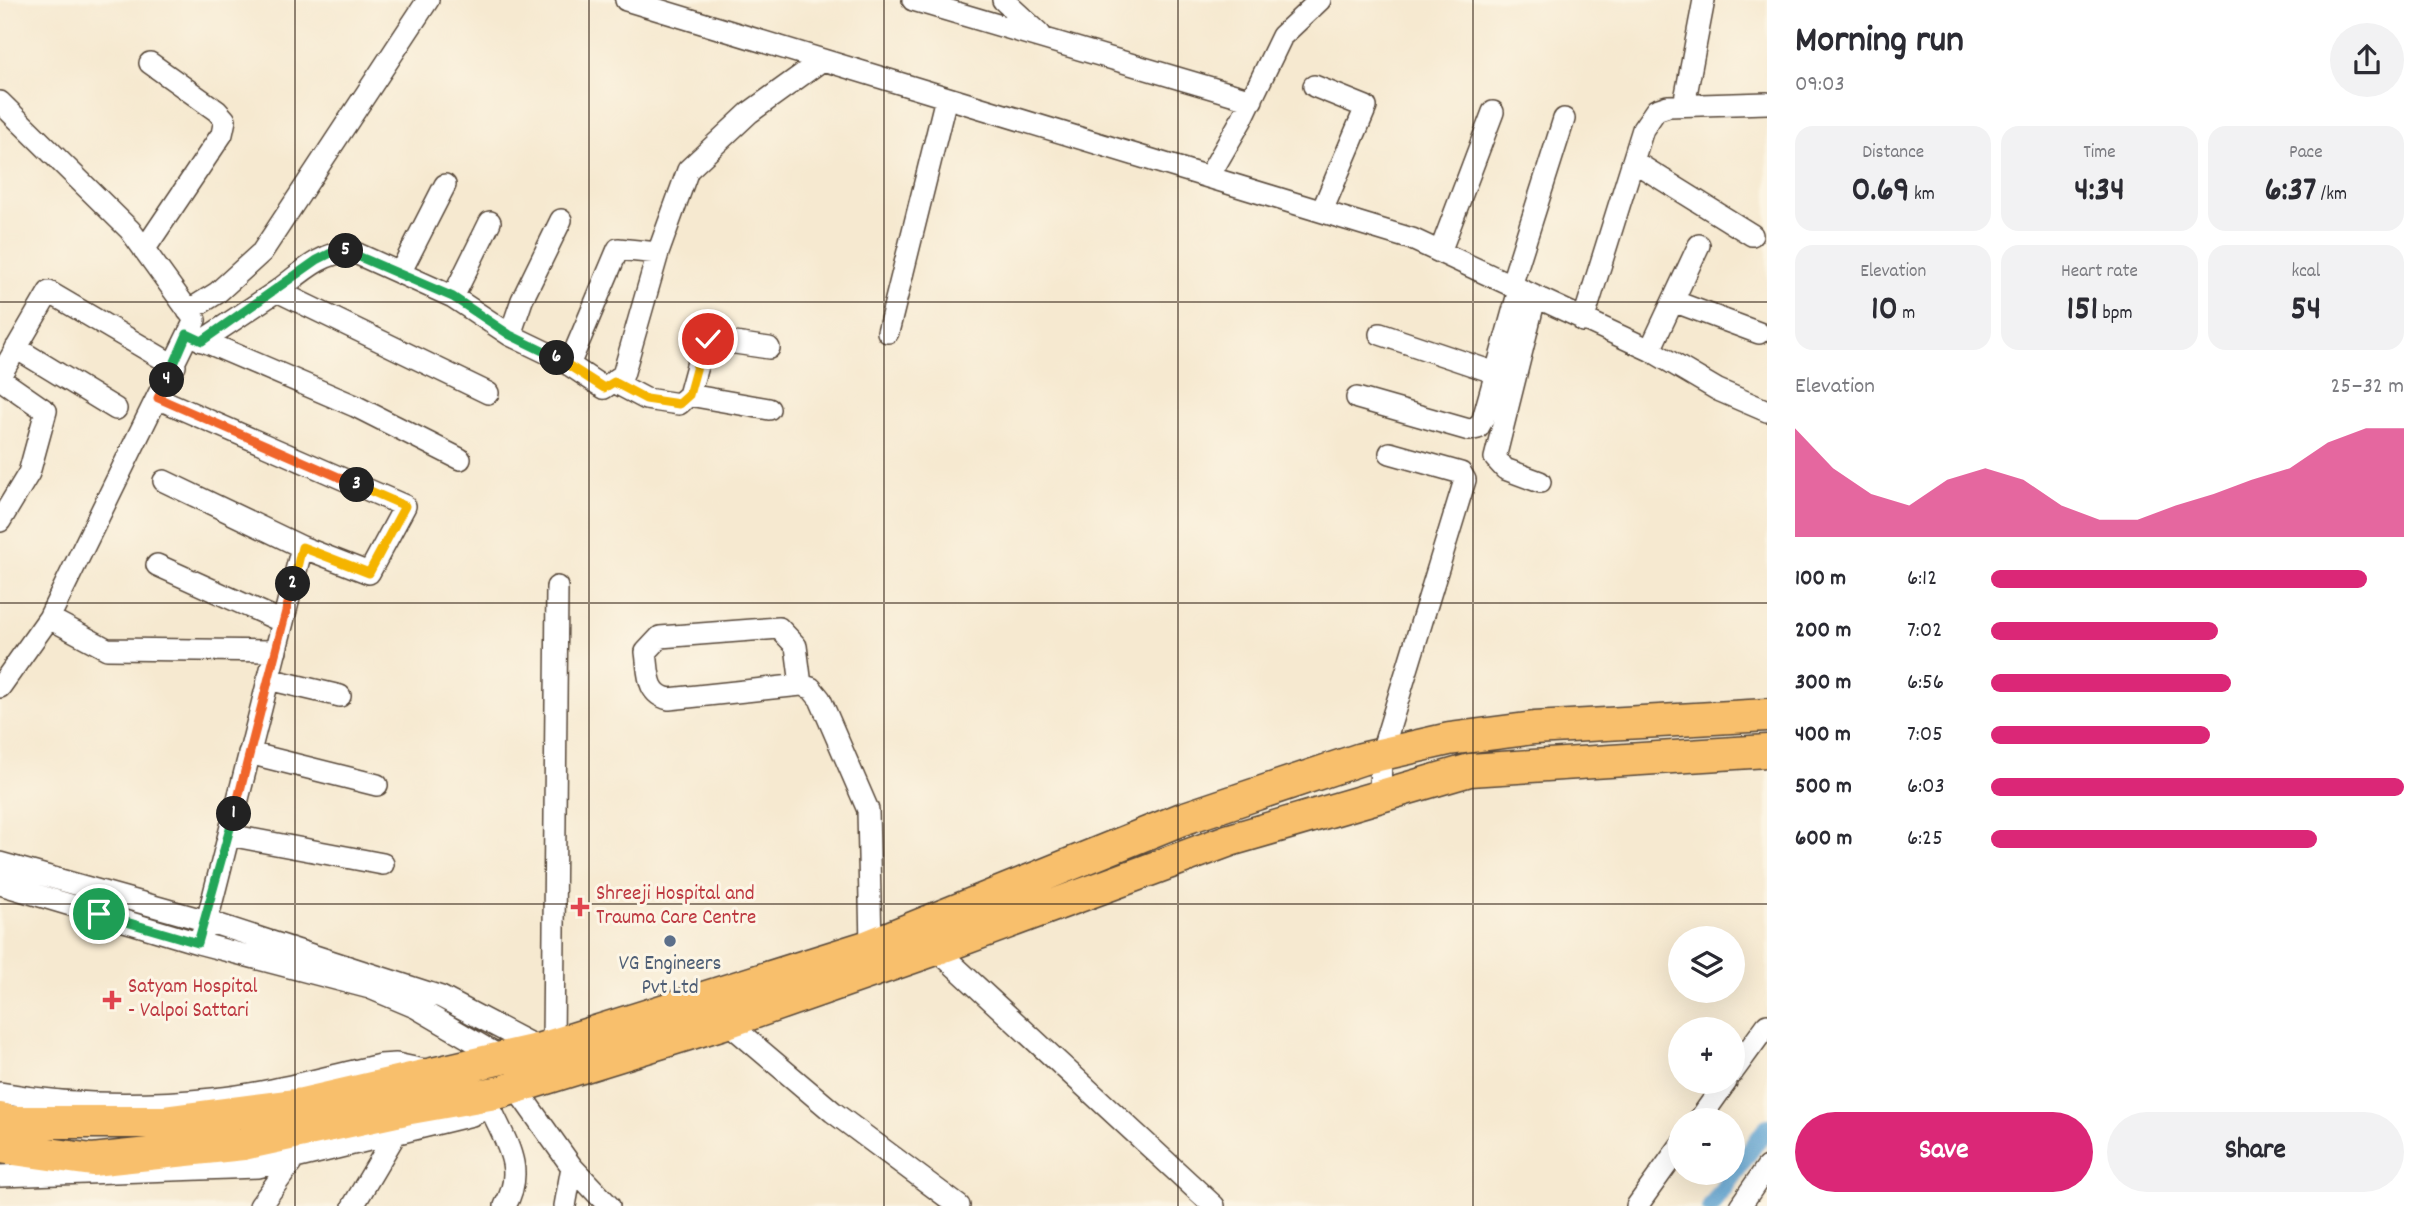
<!DOCTYPE html>
<html lang="en">
<head>
<meta charset="utf-8">
<style>
  :root { --surface:#fff; --page:#f2f2f3; --text:#2b2b33; --muted:#7c7c81; --accent:#db2777 }
  body { margin:0; font-family:Dekko,sans-serif; background:var(--page); color:var(--text); height:100vh; display:flex; flex-direction:column; font-size:26px; white-space:nowrap }
  * { box-sizing:border-box; margin:0 }
  p { font-size:23px; color:var(--muted) }
  .icon { flex:none; width:38px; height:38px; fill:none; stroke:currentColor; stroke-width:2; stroke-linecap:round; stroke-linejoin:round }
  .map { position:relative; flex:1; overflow:hidden }
  .sheet { display:flex; flex-direction:column; background:var(--surface); width:665px }
  .sheet>* { flex:none }
  .controls { position:absolute; left:1668px; top:926px; display:grid; gap:14px }
  .controls a { display:grid; place-items:center; width:77px; height:77px; border-radius:50%; background:var(--surface); box-shadow:0 7px 28px #0002; font-size:35px }
  .pin { position:absolute; display:grid; place-items:center; width:60px; height:60px; color:#fff; margin:-30px; border:4px solid #fff; border-radius:50%; box-shadow:0 2px 7px #0007 }
  .km { position:absolute; width:35px; height:35px; margin:-18px; border-radius:50%; background:#222; color:#fff; font-size:19px; line-height:35px; text-align:center }
  .round { display:grid; place-items:center; flex:none; width:74px; height:74px; border-radius:37px; background:var(--page) }
  .head { display:flex; align-items:center; justify-content:space-between; height:119px; padding:0 28px }
  h1 { font-size:38px; font-weight:700; line-height:52px }
  .figures { display:grid; grid-template-columns:repeat(3,1fr); gap:10px; height:119px; padding:7px 28px }
  .figures div { display:grid; align-content:center; border-radius:18px; background:var(--page); text-align:center }
  .figures b { font-size:35px; font-weight:700 }
  .figures small { font-size:19px; font-weight:400 }
  .figures p { font-size:19px }
  .chart { height:196px; padding:14px 28px }
  .chart p { display:flex; justify-content:space-between }
  .chart svg { width:100%; height:126px; margin-top:7px; fill:var(--accent); opacity:.7 }
  .button { display:flex; gap:14px; margin-top:auto; padding:14px 28px }
  .button a { flex:1; height:80px; border-radius:42px; background:var(--accent); color:#fff; font-size:28px; font-weight:700; line-height:80px; text-align:center }
  .button a+a { background:var(--page); color:var(--text) }
  ul { padding:0 28px; list-style:none; font-size:23px }
  li { display:grid; grid-template-columns:112px 84px 1fr; align-items:center; height:52px }
  li i { height:18px; border-radius:9px; background:var(--accent) }
  main { display:flex; flex:1; min-height:0 }
  .map>svg:first-child { display:block }
  .lines { fill:none; stroke-linecap:round; stroke-linejoin:round }
  .canal { stroke:#5ea4d4; stroke-width:18 }
  .minor-casing { stroke:#574739; stroke-width:24 }
  .highway-casing { stroke:#574739; stroke-width:35 }
  .minor { stroke:#fff; stroke-width:21 }
  .highway { stroke:#f8bf6c; stroke-width:32 }
  .split-1-casing { stroke:#fff; stroke-width:14 }
  .split-2-casing { stroke:#fff; stroke-width:14 }
  .split-3-casing { stroke:#fff; stroke-width:14 }
  .split-4-casing { stroke:#fff; stroke-width:14 }
  .split-5-casing { stroke:#fff; stroke-width:14 }
  .split-6-casing { stroke:#fff; stroke-width:14 }
  .split-7-casing { stroke:#fff; stroke-width:14 }
  .split-1 { stroke:#22a559; stroke-width:9 }
  .split-2 { stroke:#f0652b; stroke-width:9 }
  .split-3 { stroke:#f5b400; stroke-width:9 }
  .split-4 { stroke:#f0652b; stroke-width:9 }
  .split-5 { stroke:#22a559; stroke-width:9 }
  .split-6 { stroke:#22a559; stroke-width:9 }
  .split-7 { stroke:#f5b400; stroke-width:9 }
  .grid { fill:none; stroke:#3b2a1e; stroke-width:2; stroke-opacity:0.55 }
  .health-dot { fill:#e0444e; stroke:#fcf5e5; stroke-width:2.5 }
  .service-dot { fill:#5c6f8a; stroke:#fcf5e5; stroke-width:2.5 }
  .labels { text-anchor:middle; dominant-baseline:central; stroke-width:6; stroke-linejoin:round; paint-order:stroke }
  .health-label { font-size:21px; fill:#be3a42; stroke:#fcf5e5; text-anchor:start }
  .service-label { font-size:21px; fill:#4e5e75; stroke:#fcf5e5 }
</style>
</head>
<body>
<main>
<div class="map">
<svg width="1767" height="1206" viewBox="0 0 1767 1206">
  <rect width="100%" height="100%" fill="#fcf5e5"/>
  <filter id="ink" filterUnits="userSpaceOnUse"><feTurbulence type="fractalNoise" baseFrequency=".0143" numOctaves="2"/><feDisplacementMap in="SourceGraphic" scale="14" xChannelSelector="R" yChannelSelector="G"/><feConvolveMatrix kernelMatrix="1 2 1 2 8 2 1 2 1" color-interpolation-filters="sRGB"/></filter>
  <filter id="wash" filterUnits="userSpaceOnUse"><feTurbulence type="fractalNoise" baseFrequency=".00686" numOctaves="4" result="noise"/><feDisplacementMap in="SourceGraphic" scale="28" xChannelSelector="R" yChannelSelector="G"/><feGaussianBlur stdDeviation="1.57" result="paint"/><feColorMatrix in="noise" values="0 0 0 0 0 0 0 0 0 0 0 0 0 0 0 0 0 1.4 0 .05"/><feComposite in="paint" operator="in"/></filter>
  <g filter="url(#wash)">
    <rect width="100%" height="100%" fill="#f6e9d0"/>
    <g class="lines">
      <path class="canal" d="M 1711,1206 L 1767,1127"/>
    </g>
  </g>
  <g filter="url(#ink)">
    <g class="lines">
      <defs>
        <path id="minor" d="M 626,0 L 1412,239 L 1650,350 L 1718,390 L 1767,411
          M 913,0 L 1252,100
          M 1003,0 L 1040,34
          M 1314,86 L 1366,107 L 1322,211
          M 0,102 L 130,230 L 195,320 L 49,618 L 0,687
          M 1684,105 L 1704,0
          M 1633,161 L 1752,235
          M 1209,176 L 1242,119 L 1282,36 L 1320,0
          M 144,250 L 222,134 L 225,120 L 217,111 L 150,63
          M 1440,252 L 1493,112
          M 400,273 L 445,185
          M 1511,286 L 1564,119
          M 277,291 C 301,273 320,253 351,251 L 453,297 L 510,335 L 562,360 L 604,388 L 623,375 L 658,253 L 688,170 L 749,113 L 821,61
          M 453,297 L 490,222
          M 1535,298 L 1495,458 L 1505,469 L 1540,482
          M 1673,301 L 1759,333
          M 188,311 L 217,293 L 262,252 L 428,0
          M 1583,321 L 1643,129 L 1656,110 L 1668,106 L 1767,103
          M 888,332 L 946,98
          M 1380,334 L 1496,373
          M 510,335 L 522,300 L 561,220
          M 192,336 L 355,406 L 460,459
          M 202,341 L 277,291 L 488,393
          M 16,348 L 116,409
          M 1650,350 L 1699,245
          M 569,365 L 618,249 L 658,253
          M 0,376 L 49,292 L 175,366
          M 0,379 L 46,411 L 29,473 L 0,521
          M 614,382 L 646,399 L 679,404 L 689,395 L 703,344 L 708,339 L 769,348
          M 689,395 L 769,409
          M 157,398 L 405,506 L 369,573 L 302,547 L 207,921 L 198,943
          M 1357,398 L 1469,430 L 1478,428 L 1483,419 L 1519,290
          M 164,481 L 302,547
          M 157,565 L 283,622
          M 49,618 L 107,649 L 276,651
          M 268,679 L 340,696
          M 801,685 L 796,646 L 779,628 L 660,637 L 646,652 C 649,672 646,694 669,699 L 801,685 L 811,688 L 820,699 L 868,810 L 871,945
          M 249,753 L 377,785
          M 1380,796 L 1381,755 L 1465,480 L 1461,473 L 1390,453
          M 229,835 L 383,864
          M 0,863 L 207,921 L 441,997 L 542,1050
          M 0,884 L 198,943 L 370,988 L 415,1007 L 506,1060
          M 936,949 L 1214,1206
          M 727,1022 L 833,1112 L 959,1206
          M 553,1045 L 557,587
          M 1732,1073 L 1767,1025
          M 515,1087 L 572,1167 L 609,1206
          M 0,1093 C 68,1105 144,1106 213,1099 C 268,1094 325,1077 380,1065 L 396,1064 L 429,1071
          M 490,1107 C 506,1143 526,1169 505,1206
          M 1699,1120 L 1726,1082
          M 0,1176 L 258,1167 L 472,1115 L 490,1107 L 500,1093
          M 260,1206 L 294,1159
          M 353,1206 L 395,1135
          M 565,1206 L 572,1167
          M 1637,1206 L 1680,1146
          M 1740,1206 L 1767,1167"/>
        <path id="highway" d="M 0,1119 L 12,1122 L 163,1122 L 302,1104 L 541,1049 L 866,947 L 1182,819 L 1361,759 L 1449,739 L 1534,728 L 1767,715
          M 0,1147 L 92,1160 L 243,1144 L 405,1109 L 501,1092 L 727,1022 L 936,949 L 1230,840 L 1470,770 L 1767,751"/>
      </defs>
      <use href="#minor" class="minor-casing"/>
      <use href="#highway" class="highway-casing"/>
      <use href="#minor" class="minor"/>
      <use href="#highway" class="highway"/>
    </g>
  </g>
  <g class="lines" filter="url(#ink)">
    <defs>
      <path id="split-1" d="M 99,914 L 198,943 L 234,814"/>
      <path id="split-2" d="M 234,814 L 293,584"/>
      <path id="split-3" d="M 293,584 L 302,547 L 369,573 L 405,506 L 357,485"/>
      <path id="split-4" d="M 167,380 L 158,398 L 357,485"/>
      <path id="split-5" d="M 167,380 L 187,334 L 202,341 L 317,260 L 333,252 L 346,251"/>
      <path id="split-6" d="M 346,251 L 453,297 L 510,335 L 557,358"/>
      <path id="split-7" d="M 557,358 L 604,388 L 614,382 L 646,399 L 679,404 L 689,395 L 703,344 L 708,339"/>
    </defs>
    <use href="#split-1" class="split-1-casing"/>
    <use href="#split-2" class="split-2-casing"/>
    <use href="#split-3" class="split-3-casing"/>
    <use href="#split-4" class="split-4-casing"/>
    <use href="#split-5" class="split-5-casing"/>
    <use href="#split-6" class="split-6-casing"/>
    <use href="#split-7" class="split-7-casing"/>
    <use href="#split-1" class="split-1"/>
    <use href="#split-2" class="split-2"/>
    <use href="#split-3" class="split-3"/>
    <use href="#split-4" class="split-4"/>
    <use href="#split-5" class="split-5"/>
    <use href="#split-6" class="split-6"/>
    <use href="#split-7" class="split-7"/>
  </g>
  <path class="grid" d="M 295,0 L 295,1206M 589,0 L 589,1206M 884,0 L 884,1206M 1178,0 L 1178,1206M 1473,0 L 1473,1206M 0,302 L 1767,302M 0,603 L 1767,603M 0,904 L 1767,904"/>
  <g class="health-dot">
    <path d="M576.5 896.5h7v7h7v7h-7v7h-7v-7h-7v-7h7z"/>
    <path d="M108.5 989.5h7v7h7v7h-7v7h-7v-7h-7v-7h7z"/>
  </g>
  <circle class="service-dot" cx="670" cy="941" r="7"/>
  <g class="labels">
    <g class="health-label">
      <text x="596" y="895">Shreeji Hospital and<tspan x="596" dy="24">Trauma Care Centre</tspan></text>
      <text x="128" y="988">Satyam Hospital<tspan x="128" dy="24">- Valpoi Sattari</tspan></text>
    </g>
    <g class="service-label">
      <text x="670" y="965">VG Engineers<tspan x="670" dy="24">Pvt Ltd</tspan></text>
    </g>
  </g>
</svg>
<div class="controls">
<a><svg class="icon" aria-label="layers" viewBox="0 0 24 24"><path d="M12 4l9 5-9 5-9-5zM3 14l9 5 9-5"/></svg></a>
<a>+</a>
<a>−</a>
</div>
<div class="pin" style="left:99px;top:914px;background:#1e9e55"><svg class="icon" aria-label="arrive" viewBox="0 0 24 24"><path d="M6 21V4h12l-3 4 3 4H6"/></svg></div>
<div class="pin" style="left:708px;top:339px;background:#d93025"><svg class="icon" aria-label="check" viewBox="0 0 24 24"><path d="M5 12l5 5 9-10"/></svg></div>
<b class="km" style="left:234px;top:814px">1</b>
<b class="km" style="left:293px;top:584px">2</b>
<b class="km" style="left:357px;top:485px">3</b>
<b class="km" style="left:167px;top:380px">4</b>
<b class="km" style="left:346px;top:251px">5</b>
<b class="km" style="left:557px;top:358px">6</b>
</div>
<section class="sheet">
<div class="head"><div><h1>Morning run</h1><p>09:03</p></div><a class="round"><svg class="icon" aria-label="share" viewBox="0 0 24 24"><path d="M12 15V3M7 8l5-5 5 5M5 13v7h14v-7"/></svg></a></div>
<div class="figures">
<div><p>Distance</p><b>0.69<small> km</small></b></div>
<div><p>Time</p><b>4:34</b></div>
<div><p>Pace</p><b>6:37<small> /km</small></b></div>
</div>
<div class="figures">
<div><p>Elevation</p><b>10<small> m</small></b></div>
<div><p>Heart rate</p><b>151<small> bpm</small></b></div>
<div><p>kcal</p><b>54</b></div>
</div>
<div class="chart"><p><span>Elevation</span>25–32 m</p>
<svg viewBox="0 0 160 44" preserveAspectRatio="none"><path d="M0 44V6L10 20L20 29L30 33L40 24L50 20L60 24L70 33L80 38L90 38L100 33L110 29L120 24L130 20L140 11L150 6L160 6V44z"/></svg>
</div>
<ul>
<li><b>100 m</b>6:12<i style="width:91%"></i></li>
<li><b>200 m</b>7:02<i style="width:55%"></i></li>
<li><b>300 m</b>6:56<i style="width:58%"></i></li>
<li><b>400 m</b>7:05<i style="width:53%"></i></li>
<li><b>500 m</b>6:03<i style="width:100%"></i></li>
<li><b>600 m</b>6:25<i style="width:79%"></i></li>
</ul>
<div class="button"><a>Save</a><a>Share</a></div>
</section>
</main>
</body>
</html>
